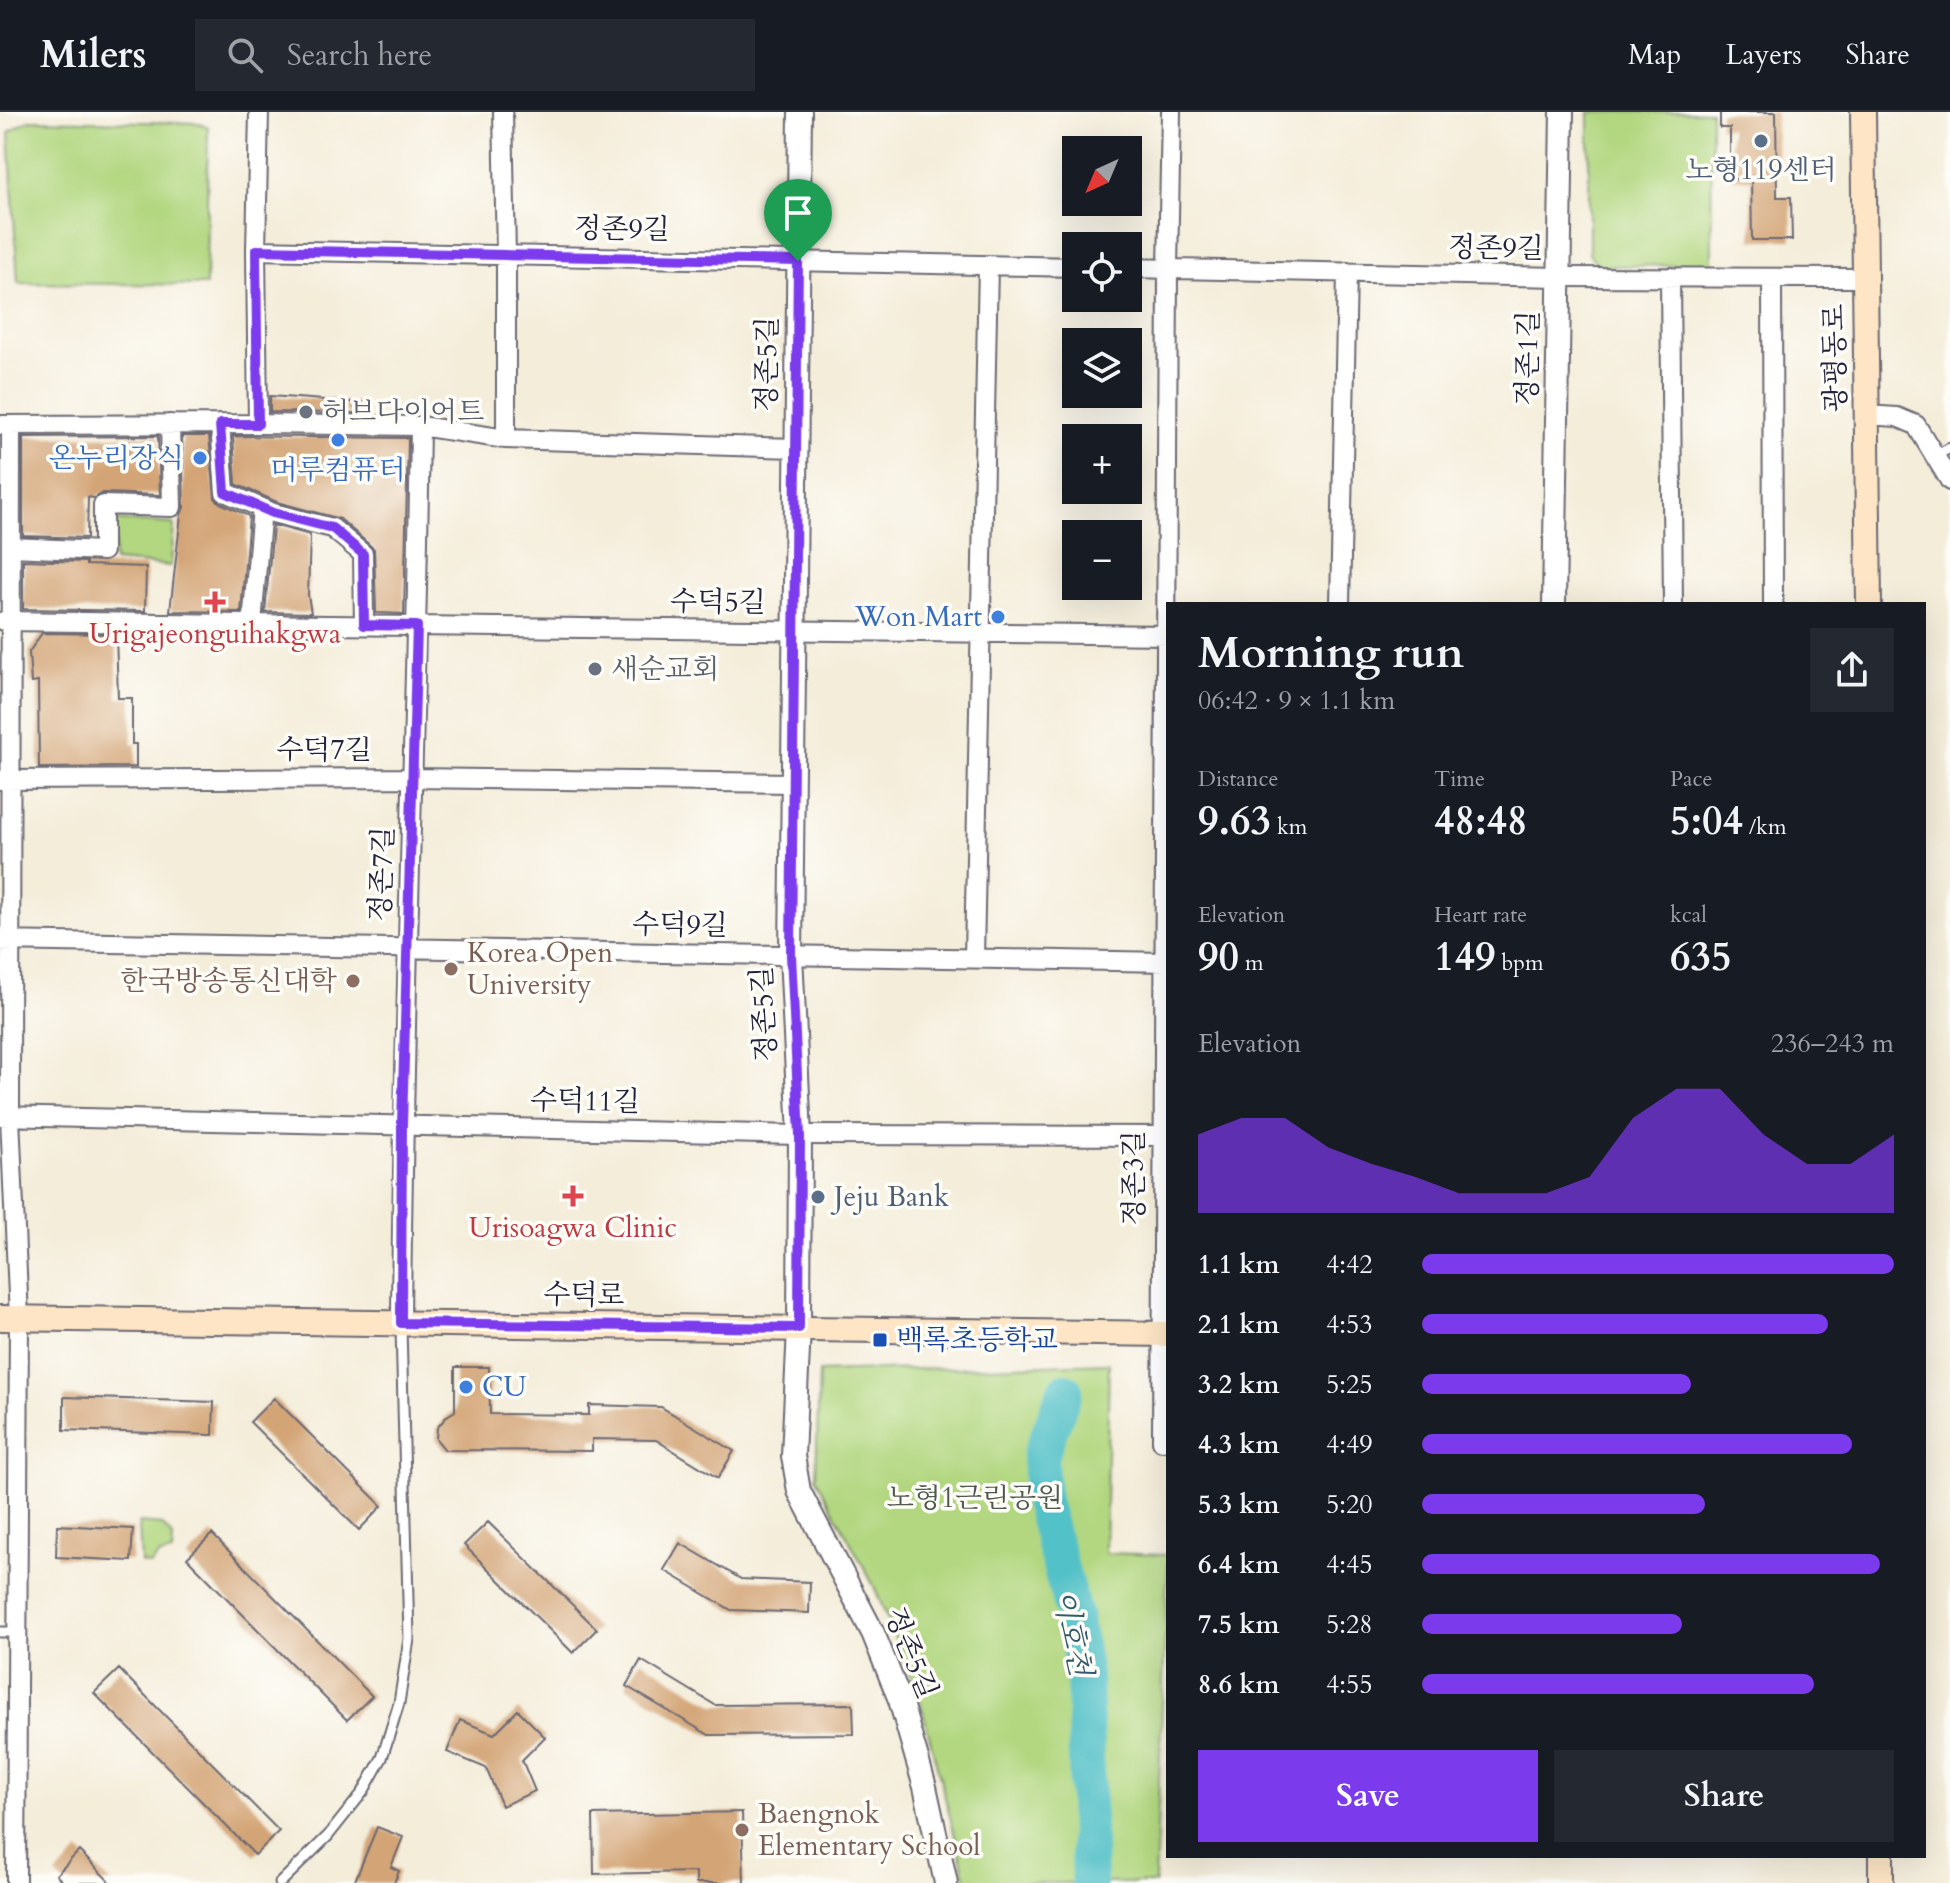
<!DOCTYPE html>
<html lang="en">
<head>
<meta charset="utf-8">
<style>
  :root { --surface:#171b24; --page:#242831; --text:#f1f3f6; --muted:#9ea1a6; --line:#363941; --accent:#7c3aed }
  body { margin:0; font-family:Cardo,"Noto Serif KR",serif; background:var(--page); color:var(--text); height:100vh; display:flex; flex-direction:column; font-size:30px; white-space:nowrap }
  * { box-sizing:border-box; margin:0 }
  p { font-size:26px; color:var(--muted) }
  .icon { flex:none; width:44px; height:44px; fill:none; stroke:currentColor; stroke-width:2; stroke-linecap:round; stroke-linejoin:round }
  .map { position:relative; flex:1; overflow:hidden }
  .panel { position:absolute; left:1166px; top:490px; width:760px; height:1256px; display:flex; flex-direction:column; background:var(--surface); border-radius:0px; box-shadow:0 8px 32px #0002 }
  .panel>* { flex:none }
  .needle { width:52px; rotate:224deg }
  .controls { position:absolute; left:1062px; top:24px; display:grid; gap:16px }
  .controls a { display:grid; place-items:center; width:80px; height:80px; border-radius:0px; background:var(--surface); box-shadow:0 8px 32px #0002; font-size:40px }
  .pin { position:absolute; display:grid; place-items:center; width:68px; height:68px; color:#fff; margin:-82px -34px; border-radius:50% 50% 50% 0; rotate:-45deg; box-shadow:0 0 8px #0007 }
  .pin .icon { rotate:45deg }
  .round { display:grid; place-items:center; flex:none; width:84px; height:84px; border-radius:0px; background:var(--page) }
  .head { display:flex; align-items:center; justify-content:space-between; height:136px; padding:0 32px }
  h1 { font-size:44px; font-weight:600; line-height:60px }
  .metrics { display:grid; grid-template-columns:repeat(3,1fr); gap:12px; height:136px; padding:8px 32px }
  .metrics div { display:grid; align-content:center }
  .metrics b { font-size:40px; font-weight:600 }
  .metrics small { font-size:22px; font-weight:400 }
  .metrics p { font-size:22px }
  .chart { height:224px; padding:16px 32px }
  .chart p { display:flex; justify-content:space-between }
  .chart svg { width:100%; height:144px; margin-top:8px; fill:var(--accent); opacity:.7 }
  .primary-button { display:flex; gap:16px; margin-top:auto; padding:16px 32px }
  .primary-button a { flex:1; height:92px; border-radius:0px; background:var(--accent); color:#fff; font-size:32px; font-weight:600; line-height:92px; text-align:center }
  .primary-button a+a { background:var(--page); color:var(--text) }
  ul { padding:0 32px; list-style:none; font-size:26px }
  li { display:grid; grid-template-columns:128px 96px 1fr; align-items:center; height:60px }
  li i { height:20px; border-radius:10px; background:var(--accent) }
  header { display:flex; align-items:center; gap:48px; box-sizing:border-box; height:112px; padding:0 40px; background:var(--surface); border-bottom:2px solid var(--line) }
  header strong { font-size:38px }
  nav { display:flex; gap:44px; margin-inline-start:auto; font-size:28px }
  .search { width:560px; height:72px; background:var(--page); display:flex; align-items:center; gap:20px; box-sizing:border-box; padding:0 28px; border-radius:0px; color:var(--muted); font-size:30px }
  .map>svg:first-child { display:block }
  .green { fill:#b2d780; stroke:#6a7c5e; stroke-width:2 }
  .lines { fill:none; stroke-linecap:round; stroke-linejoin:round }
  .river { stroke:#53c1c8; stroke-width:36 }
  .building { fill:#d3a476 }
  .service-casing { stroke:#6c6973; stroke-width:13 }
  .minor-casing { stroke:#6c6973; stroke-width:22 }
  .tertiary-casing { stroke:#6c6973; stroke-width:26 }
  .secondary-casing { stroke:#6c6973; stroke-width:28 }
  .service { stroke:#fff; stroke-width:9 }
  .minor { stroke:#fff; stroke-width:18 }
  .tertiary { stroke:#fff; stroke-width:22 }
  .secondary { stroke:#fde5c5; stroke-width:24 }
  .route-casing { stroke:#fff; stroke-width:16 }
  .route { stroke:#7c3aed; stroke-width:10 }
  .service-dot { fill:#5c6f8a; stroke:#fdfcf7; stroke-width:3 }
  .worship-dot { fill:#6b7280; stroke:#fdfcf7; stroke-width:3 }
  .shop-dot { fill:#3f7fe0; stroke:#fdfcf7; stroke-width:3 }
  .health-dot { fill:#e0444e; stroke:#fdfcf7; stroke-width:3 }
  .education-dot { fill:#8d6e63; stroke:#fdfcf7; stroke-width:3 }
  .transit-dot { fill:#1a4fb4; stroke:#fdfcf7; stroke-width:3 }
  .labels { text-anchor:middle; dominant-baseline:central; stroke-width:7; stroke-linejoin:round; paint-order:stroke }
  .service-label { font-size:28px; fill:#4e5e75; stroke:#fdfcf7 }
  .street-label { font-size:28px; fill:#22223b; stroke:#fdfcf7 }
  .worship-label { font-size:28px; fill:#5b616d; stroke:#fdfcf7; text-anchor:start }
  .shop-label { font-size:28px; fill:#366cbe; stroke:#fdfcf7; text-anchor:end }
  .health-label { font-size:28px; fill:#be3a42; stroke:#fdfcf7 }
  .education-label { font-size:28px; fill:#785e54; stroke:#fdfcf7; text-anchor:start }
  .transit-label { font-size:28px; fill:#164399; stroke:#fdfcf7; text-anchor:start }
  .park-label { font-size:28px; fill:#4d5850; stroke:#fdfcf7 }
  .water-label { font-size:30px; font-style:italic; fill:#335a6c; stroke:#fdfcf7 }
</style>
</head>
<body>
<header>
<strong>Milers</strong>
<div class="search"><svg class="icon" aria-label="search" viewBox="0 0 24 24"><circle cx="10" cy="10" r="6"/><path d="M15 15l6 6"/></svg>Search here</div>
<nav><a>Map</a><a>Layers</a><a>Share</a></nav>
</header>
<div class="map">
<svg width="1950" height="1771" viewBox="0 0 1950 1771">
  <rect width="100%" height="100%" fill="#fdfcf7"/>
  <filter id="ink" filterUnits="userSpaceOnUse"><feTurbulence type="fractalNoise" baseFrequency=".0125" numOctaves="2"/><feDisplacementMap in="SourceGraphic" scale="16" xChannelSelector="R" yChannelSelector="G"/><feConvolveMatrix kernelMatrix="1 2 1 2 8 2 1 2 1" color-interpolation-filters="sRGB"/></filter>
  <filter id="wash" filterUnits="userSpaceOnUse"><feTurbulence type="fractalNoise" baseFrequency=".006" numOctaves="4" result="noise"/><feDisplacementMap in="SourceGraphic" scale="32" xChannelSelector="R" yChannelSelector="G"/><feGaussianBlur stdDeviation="1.8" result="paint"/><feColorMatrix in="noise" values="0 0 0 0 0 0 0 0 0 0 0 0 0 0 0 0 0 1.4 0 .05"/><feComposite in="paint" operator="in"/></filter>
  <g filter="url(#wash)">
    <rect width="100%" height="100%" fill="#f4edda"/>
    <path class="green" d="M 1589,0 L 1711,0 L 1712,153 L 1598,154 L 1589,141 Z
      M 29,8 L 198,11 L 208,15 L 206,173 L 18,171 L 9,20 Z
      M 116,408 L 174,412 L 171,454 L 114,449 Z
      M 1109,1251 L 1105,1441 L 1168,1443 L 1155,1771 L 967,1771 L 920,1588 L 874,1474 L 816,1366 L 819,1260 Z
      M 139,1411 L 162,1413 L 173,1425 L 172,1441 L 158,1444 L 151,1453 L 141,1451 Z"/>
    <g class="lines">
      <path class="river" d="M 1065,1279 L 1040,1344 L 1042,1389 L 1074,1504 L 1084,1563 L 1089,1771"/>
    </g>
    <g id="blocks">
      <path class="building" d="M 1720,0 L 1776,0 L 1777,85 L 1791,85 L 1792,128 L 1752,128 L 1751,67 L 1730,67 L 1730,16 L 1720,16 Z
        M 270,284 L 364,291 L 363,301 L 270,300 Z
        M 158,324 L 160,383 L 103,381 L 94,386 L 88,385 L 87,426 L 23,424 L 23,325 Z
        M 182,324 L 209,324 L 215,386 L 220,391 L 249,404 L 241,500 L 170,499 L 181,403 L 184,395 Z
        M 233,324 L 408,326 L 404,502 L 376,501 L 374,437 L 340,407 L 277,390 L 236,372 Z
        M 273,413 L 310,423 L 308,483 L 311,501 L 265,500 Z
        M 23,448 L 86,450 L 86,453 L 146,455 L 145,499 L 23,497 Z
        M 42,521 L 116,522 L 118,586 L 132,586 L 132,632 L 136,632 L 136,655 L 39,656 L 38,570 L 31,571 L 29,540 Z
        M 455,1255 L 489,1255 L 490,1302 L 589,1303 L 589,1293 L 661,1295 L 734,1339 L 718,1366 L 656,1328 L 592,1327 L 592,1339 L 445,1338 L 436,1327 L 437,1316 L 447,1304 L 455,1299 Z
        M 64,1285 L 214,1290 L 213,1323 L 64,1318 Z
        M 274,1286 L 382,1394 L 359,1418 L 250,1310 Z
        M 488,1410 L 597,1517 L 573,1541 L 464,1433 Z
        M 57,1413 L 133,1417 L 131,1449 L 56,1445 Z
        M 212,1422 L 372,1584 L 347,1608 L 187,1446 Z
        M 680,1431 L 741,1467 L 810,1470 L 809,1501 L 731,1498 L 664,1458 Z
        M 641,1548 L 715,1593 L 853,1592 L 854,1622 L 709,1623 L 626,1574 Z
        M 119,1557 L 279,1719 L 255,1743 L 94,1581 Z
        M 518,1598 L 545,1625 L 522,1648 L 535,1679 L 502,1694 L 486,1656 L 447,1640 L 460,1608 L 494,1622 Z
        M 742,1700 L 744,1771 L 696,1771 L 696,1760 L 594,1762 L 593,1703 Z
        M 377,1715 L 403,1725 L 391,1755 L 399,1759 L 394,1771 L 354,1771 Z
        M 79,1739 L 111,1771 L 64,1771 L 56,1763 Z"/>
    </g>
  </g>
  <g filter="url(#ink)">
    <use href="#blocks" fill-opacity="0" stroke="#6c6973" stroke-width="2"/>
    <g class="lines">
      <defs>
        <path id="service" d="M 1935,344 L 1950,336
          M 0,1520 L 19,1520
          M 280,1771 L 328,1724 L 363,1680 L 382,1646 L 399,1591 L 409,1527 L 401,1215"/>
        <path id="minor" d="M 503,0 L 506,143 L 506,327
          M 256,138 L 1076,155
          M 1128,156 L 1559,165 L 1864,166
          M 1670,165 L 1673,492
          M 1772,166 L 1773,492
          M 1866,303 L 1897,305 L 1916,313 L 1950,369
          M 220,312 L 225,380 L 273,401 L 332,416 L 363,442 L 364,513
          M 258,312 L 256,138 L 259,0
          M 0,313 L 258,312 L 420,314 L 506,327 L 796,336
          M 11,313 L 10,1005 L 19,1206 L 16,1771
          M 11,435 L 103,439 L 103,393 L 172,395 L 170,312
          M 1340,492 L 1347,160
          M 3,509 L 1168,523
          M 252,512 L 262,396
          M 0,668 L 413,666 L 793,671
          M 0,829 L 1168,850
          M 974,846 L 988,153
          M 0,1004 L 800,1023 L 1168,1024
          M 401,1211 C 403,912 416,613 420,314
          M 1162,1329 L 1168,156 L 1171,0"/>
        <path id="tertiary" d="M 800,0 L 791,843 L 800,1023 L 799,1216 L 793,1344 L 799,1379 L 873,1521 L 900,1588 L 925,1675 L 946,1771
          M 1554,492 L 1562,0"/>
        <path id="secondary" d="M 1863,0 L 1869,492
          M 0,1206 L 1168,1222
          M 1881,1744 L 1881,1771"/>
      </defs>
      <use href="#service" class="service-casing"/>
      <use href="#minor" class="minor-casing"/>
      <use href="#tertiary" class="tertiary-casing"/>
      <use href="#secondary" class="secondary-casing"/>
      <use href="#service" class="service"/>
      <use href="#minor" class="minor"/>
      <use href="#tertiary" class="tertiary"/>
      <use href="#secondary" class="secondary"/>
    </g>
  </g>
  <g class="lines" filter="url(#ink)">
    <defs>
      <path id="route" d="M 256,138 L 798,149 L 791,843 L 800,1023 L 799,1216 L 401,1211 L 402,1012 L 417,514 L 364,513 L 363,442 L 332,416 L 273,401 L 225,380 L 220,312 L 258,312 Z"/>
    </defs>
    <use href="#route" class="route-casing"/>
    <use href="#route" class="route"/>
  </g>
  <g class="service-dot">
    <circle cx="1761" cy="29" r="8"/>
    <circle cx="818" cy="1085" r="8"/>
  </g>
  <g class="worship-dot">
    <circle cx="306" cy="300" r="8"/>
    <circle cx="595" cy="557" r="8"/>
  </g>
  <g class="shop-dot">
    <circle cx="338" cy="328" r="8"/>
    <circle cx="200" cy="346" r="8"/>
    <circle cx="998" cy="505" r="8"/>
    <circle cx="466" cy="1275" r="8"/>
  </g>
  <g class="health-dot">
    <path d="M211 478h8v8h8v8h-8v8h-8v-8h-8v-8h8z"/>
    <path d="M569 1072h8v8h8v8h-8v8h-8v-8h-8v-8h8z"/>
  </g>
  <g class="education-dot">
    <circle cx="451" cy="857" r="8"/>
    <circle cx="353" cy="869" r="8"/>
    <circle cx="742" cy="1718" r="8"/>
  </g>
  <rect class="transit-dot" x="872" y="1220" width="16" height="16" rx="4"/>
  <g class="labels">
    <g class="service-label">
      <text x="1761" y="58">노형119센터</text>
      <text x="834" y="1085" text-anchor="start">Jeju Bank</text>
    </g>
    <g class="street-label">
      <text transform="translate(622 117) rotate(1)">정존9길</text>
      <text transform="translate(1496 136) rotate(1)">정존9길</text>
      <text transform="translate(1528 246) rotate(-89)">정존1길</text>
      <text transform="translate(1835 246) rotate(-91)">광평동로</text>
      <text transform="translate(767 252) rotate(-89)">정존5길</text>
      <text transform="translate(718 490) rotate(1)">수덕5길</text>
      <text x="324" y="638">수덕7길</text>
      <text transform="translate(382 762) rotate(-88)">정존7길</text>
      <text transform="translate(680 813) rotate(1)">수덕9길</text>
      <text transform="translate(764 902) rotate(-93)">정존5길</text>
      <text transform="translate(585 989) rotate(1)">수덕11길</text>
      <text transform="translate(1134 1066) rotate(-90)">정존3길</text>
      <text transform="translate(584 1183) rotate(1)">수덕로</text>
      <text transform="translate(911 1541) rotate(68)">정존5길</text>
    </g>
    <g class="worship-label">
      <text x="322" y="300">허브다이어트</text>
      <text x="611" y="557">새순교회</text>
    </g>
    <g class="shop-label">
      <text x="184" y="346">온누리장식</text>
      <text x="338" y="358" text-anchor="middle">머루컴퓨터</text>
      <text x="982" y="505">Won Mart</text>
      <text x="482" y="1275" text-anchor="start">CU</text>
    </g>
    <g class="health-label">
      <text x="215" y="522">Urigajeonguihakgwa</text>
      <text x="573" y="1116">Urisoagwa Clinic</text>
    </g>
    <g class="education-label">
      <text x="467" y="841">Korea Open<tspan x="467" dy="32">University</tspan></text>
      <text x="337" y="869" text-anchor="end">한국방송통신대학</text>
      <text x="758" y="1702">Baengnok<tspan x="758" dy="32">Elementary School</tspan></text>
    </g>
    <g class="transit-label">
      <text x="896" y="1228">백록초등학교</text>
    </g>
    <g class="park-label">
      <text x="975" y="1386">노형1근린공원</text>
    </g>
    <g class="water-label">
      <text transform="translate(1072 1521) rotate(78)">이호천</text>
    </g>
  </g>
</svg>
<div class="controls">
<a><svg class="needle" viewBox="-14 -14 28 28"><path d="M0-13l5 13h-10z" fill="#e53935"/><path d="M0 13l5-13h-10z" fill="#9ea1a6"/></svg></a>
<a><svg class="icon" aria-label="locate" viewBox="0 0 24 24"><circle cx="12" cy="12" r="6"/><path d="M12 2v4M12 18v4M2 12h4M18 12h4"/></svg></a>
<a><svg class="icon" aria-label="layers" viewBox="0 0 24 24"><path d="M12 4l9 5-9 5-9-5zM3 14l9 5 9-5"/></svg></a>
<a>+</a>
<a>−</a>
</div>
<div class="pin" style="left:798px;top:149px;background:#1e9e55"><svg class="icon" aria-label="arrive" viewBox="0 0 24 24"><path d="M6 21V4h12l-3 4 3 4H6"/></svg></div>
<section class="panel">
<div class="head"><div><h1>Morning run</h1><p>06:42 · 9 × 1.1 km</p></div><a class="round"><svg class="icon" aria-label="share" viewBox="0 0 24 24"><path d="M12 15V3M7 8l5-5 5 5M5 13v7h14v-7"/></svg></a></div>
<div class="metrics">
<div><p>Distance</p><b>9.63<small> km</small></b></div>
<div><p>Time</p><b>48:48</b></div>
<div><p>Pace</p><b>5:04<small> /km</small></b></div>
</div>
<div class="metrics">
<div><p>Elevation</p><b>90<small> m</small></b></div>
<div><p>Heart rate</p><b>149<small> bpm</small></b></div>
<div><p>kcal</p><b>635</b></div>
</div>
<div class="chart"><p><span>Elevation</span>236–243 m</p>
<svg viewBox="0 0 160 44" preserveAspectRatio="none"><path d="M0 44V20L10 15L20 15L30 24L40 29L50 33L60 38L70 38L80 38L90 33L100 15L110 6L120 6L130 20L140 29L150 29L160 20V44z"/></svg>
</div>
<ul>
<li><b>1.1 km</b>4:42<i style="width:100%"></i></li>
<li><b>2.1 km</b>4:53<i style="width:86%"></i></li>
<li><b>3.2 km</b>5:25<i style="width:57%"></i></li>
<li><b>4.3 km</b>4:49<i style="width:91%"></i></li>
<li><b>5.3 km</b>5:20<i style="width:60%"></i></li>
<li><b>6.4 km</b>4:45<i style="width:97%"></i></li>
<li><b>7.5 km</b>5:28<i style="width:55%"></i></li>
<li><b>8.6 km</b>4:55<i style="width:83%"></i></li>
</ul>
<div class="primary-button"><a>Save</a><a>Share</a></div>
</section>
</div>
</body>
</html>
